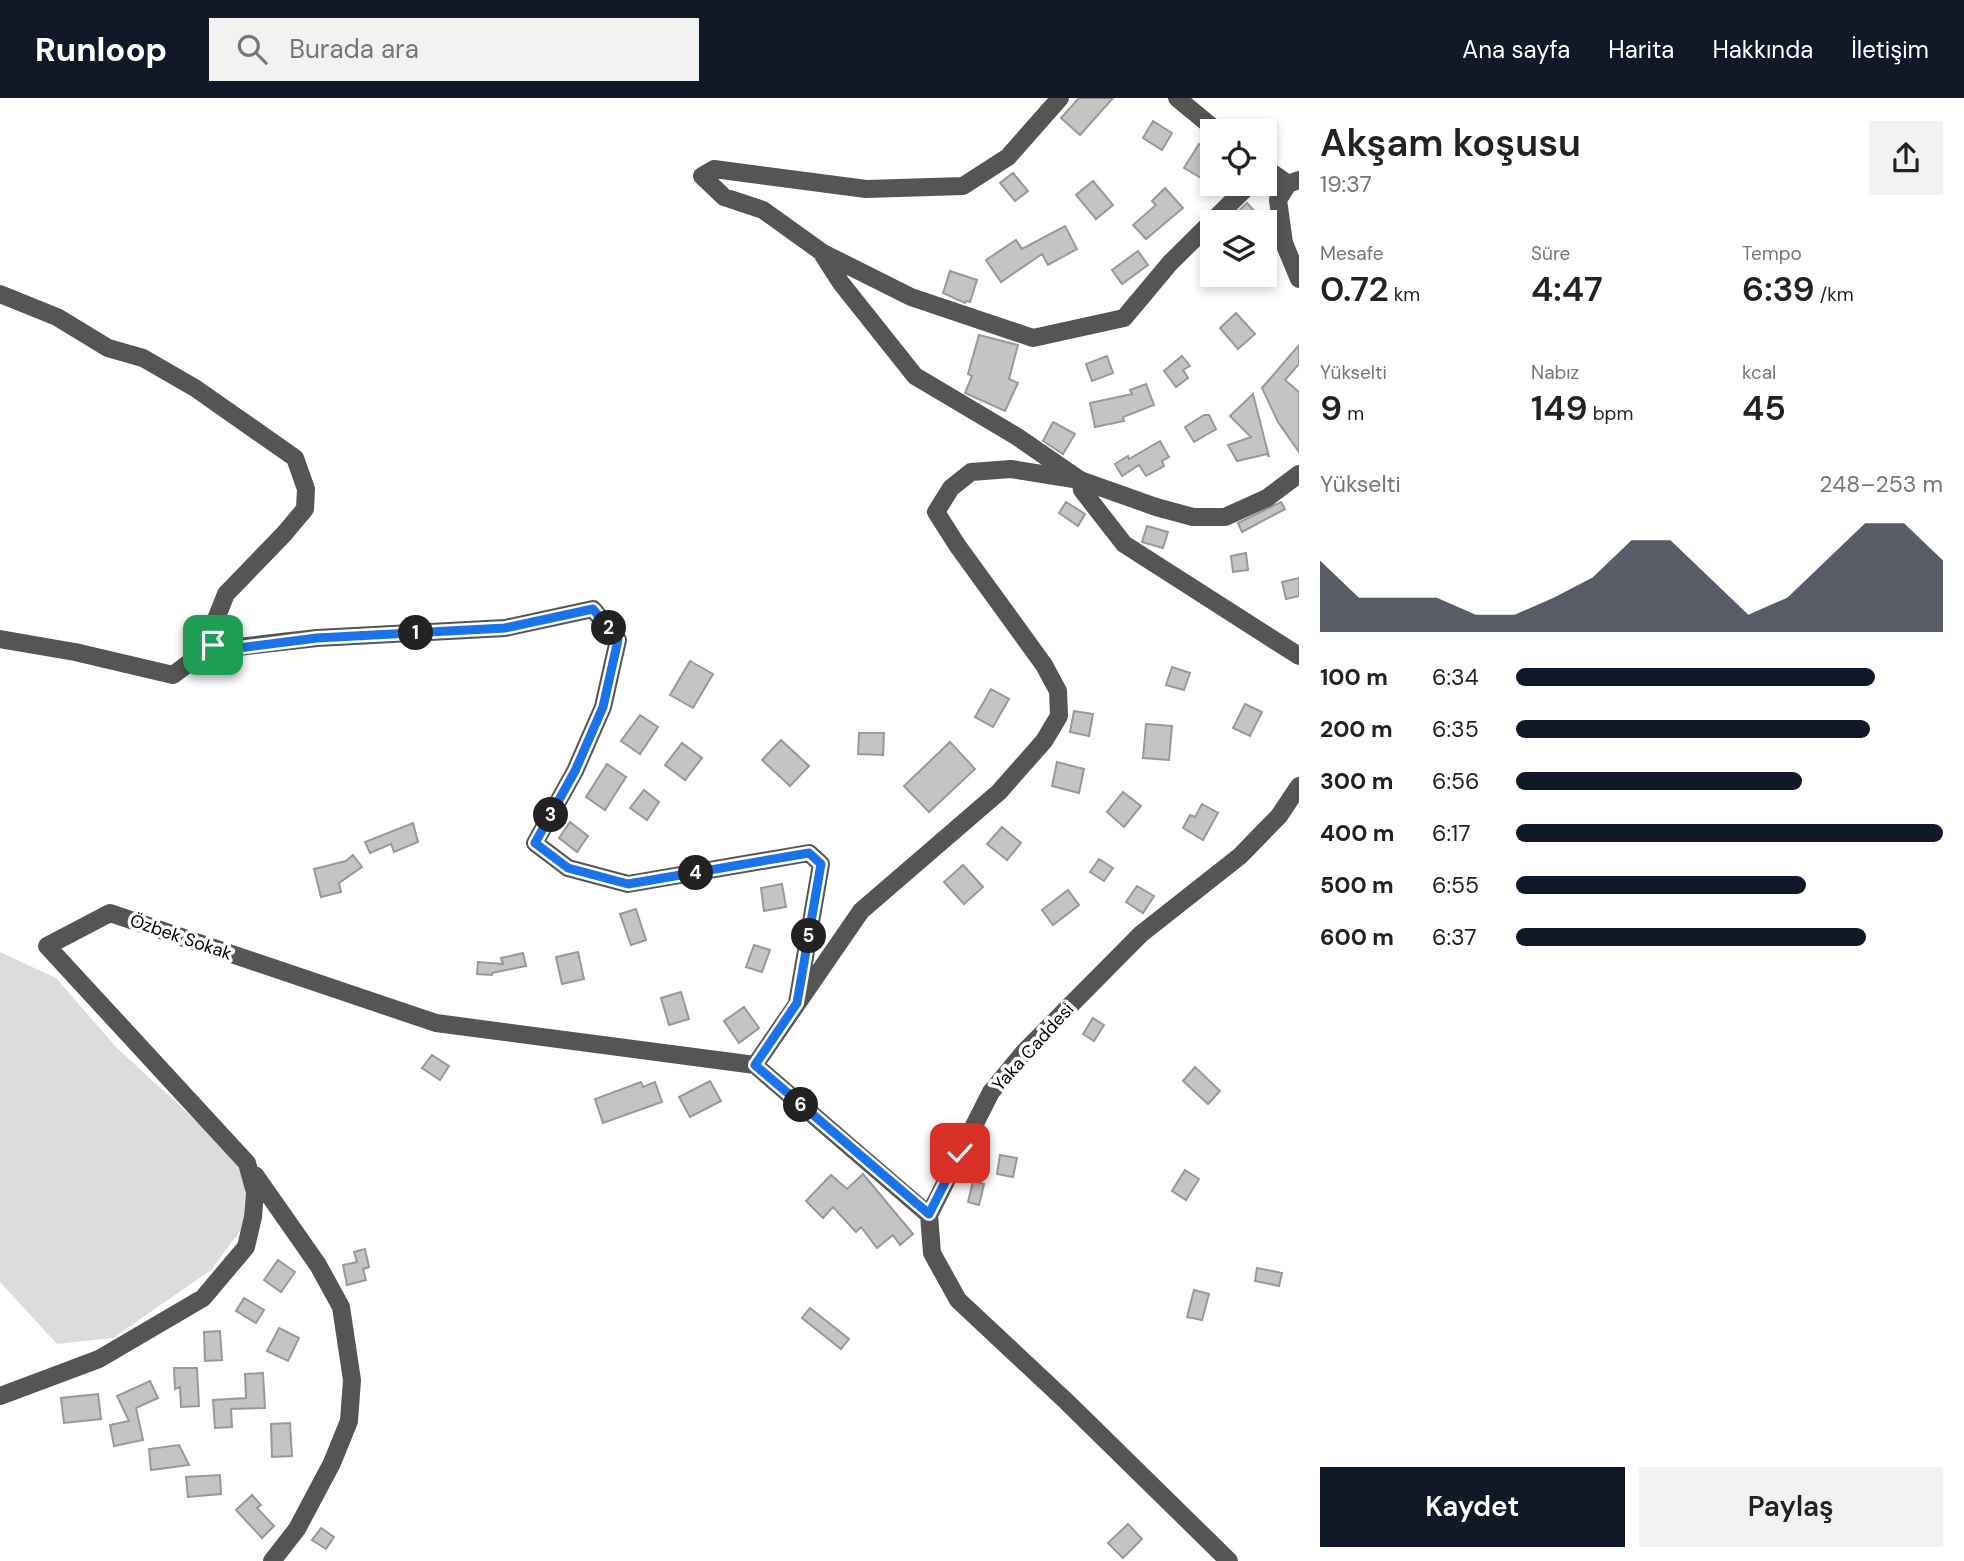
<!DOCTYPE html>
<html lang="tr">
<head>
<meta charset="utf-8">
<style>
  :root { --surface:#fff; --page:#f2f2f2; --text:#222; --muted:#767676; --accent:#111827 }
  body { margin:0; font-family:"DM Sans",sans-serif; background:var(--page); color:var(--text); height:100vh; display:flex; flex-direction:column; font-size:26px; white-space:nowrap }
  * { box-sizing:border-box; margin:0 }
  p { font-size:23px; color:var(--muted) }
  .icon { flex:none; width:38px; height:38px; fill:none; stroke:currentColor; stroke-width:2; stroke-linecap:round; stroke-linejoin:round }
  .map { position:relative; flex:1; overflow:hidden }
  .side { display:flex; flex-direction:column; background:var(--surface); width:665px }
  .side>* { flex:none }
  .fabs { position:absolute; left:1200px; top:21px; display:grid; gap:14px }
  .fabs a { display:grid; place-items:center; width:77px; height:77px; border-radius:0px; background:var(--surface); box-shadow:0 4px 10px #0003; font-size:35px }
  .pin { position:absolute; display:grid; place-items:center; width:60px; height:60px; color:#fff; margin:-30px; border-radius:14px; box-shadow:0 4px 10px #0006 }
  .km { position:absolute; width:35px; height:35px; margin:-18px; border-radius:50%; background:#222; color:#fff; font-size:19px; line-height:35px; text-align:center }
  .round { display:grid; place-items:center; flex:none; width:74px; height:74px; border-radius:0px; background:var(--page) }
  .summary { display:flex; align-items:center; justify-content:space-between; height:119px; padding:0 21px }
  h1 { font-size:38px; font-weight:600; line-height:52px }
  .metrics { display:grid; grid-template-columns:repeat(3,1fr); gap:10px; height:119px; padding:7px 21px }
  .metrics div { display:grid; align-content:center }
  .metrics b { font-size:35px; font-weight:600 }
  .metrics small { font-size:19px; font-weight:400 }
  .metrics p { font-size:19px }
  .chart { height:196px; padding:14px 21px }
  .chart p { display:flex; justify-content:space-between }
  .chart svg { width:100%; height:126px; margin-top:7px; fill:var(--accent); opacity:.7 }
  .primary-button { display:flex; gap:14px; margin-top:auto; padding:14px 21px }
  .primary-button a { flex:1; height:80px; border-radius:0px; background:var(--accent); color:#fff; font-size:28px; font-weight:600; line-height:80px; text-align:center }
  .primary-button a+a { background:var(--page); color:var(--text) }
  ul { padding:0 21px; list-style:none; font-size:23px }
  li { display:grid; grid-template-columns:112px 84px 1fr; align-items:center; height:52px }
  li i { height:18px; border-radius:9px; background:var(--accent) }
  header { display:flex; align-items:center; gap:42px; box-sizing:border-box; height:98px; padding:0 35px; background:var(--accent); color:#fff }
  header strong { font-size:33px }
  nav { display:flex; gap:38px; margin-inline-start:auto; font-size:24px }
  .search { width:490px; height:63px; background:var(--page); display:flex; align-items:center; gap:18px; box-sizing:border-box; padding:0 24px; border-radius:0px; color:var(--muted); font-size:26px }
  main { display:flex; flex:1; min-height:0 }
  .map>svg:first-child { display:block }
  .green { fill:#dcdcdc }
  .building { fill:#c4c4c4; stroke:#999; stroke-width:2 }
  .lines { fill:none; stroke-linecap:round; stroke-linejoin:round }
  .minor { stroke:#555; stroke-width:18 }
  .route-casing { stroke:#fff; stroke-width:14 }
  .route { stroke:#1a73e8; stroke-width:9 }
  .labels { text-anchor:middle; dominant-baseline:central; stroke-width:7; stroke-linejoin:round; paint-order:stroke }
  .street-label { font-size:18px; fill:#000; stroke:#fff }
</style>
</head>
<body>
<header>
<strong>Runloop</strong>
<div class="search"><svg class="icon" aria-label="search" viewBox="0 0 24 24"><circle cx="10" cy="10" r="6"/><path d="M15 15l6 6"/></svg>Burada ara</div>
<nav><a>Ana sayfa</a><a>Harita</a><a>Hakkında</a><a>İletişim</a></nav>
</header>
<main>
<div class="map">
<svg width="1299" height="1463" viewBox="0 0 1299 1463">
  <rect width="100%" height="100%" fill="#fff"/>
  <path class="green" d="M 0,854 L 56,880 L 116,949 L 230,1054 L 246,1081 L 243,1129 L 211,1172 L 113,1240 L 57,1246 L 0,1184 Z"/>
  <path class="building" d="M 1079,0 L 1113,0 L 1080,37 L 1061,20 Z
    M 1153,23 L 1172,35 L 1162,52 L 1143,40 Z
    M 1199,46 L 1213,55 L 1213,60 L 1201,80 L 1184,70 Z
    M 1013,75 L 1028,93 L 1015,103 L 1000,85 Z
    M 1093,83 L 1113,107 L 1096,121 L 1076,97 Z
    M 1165,90 L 1183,110 L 1146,141 L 1133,127 L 1156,107 L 1152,103 Z
    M 1247,105 L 1257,116 L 1249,124 L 1227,124 Z
    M 1065,128 L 1077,151 L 1048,167 L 1042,156 L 1001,184 L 986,162 L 1016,142 L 1022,151 Z
    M 1138,153 L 1148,167 L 1122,186 L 1112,172 Z
    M 950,173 L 977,182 L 970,204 L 966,203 L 965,205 L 943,195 Z
    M 1236,215 L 1255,236 L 1238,251 L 1220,230 Z
    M 979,237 L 1018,247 L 1009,281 L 1018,285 L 1005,313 L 965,295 L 972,278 L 968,276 Z
    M 1299,247 L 1299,266 L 1285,282 L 1299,294 L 1299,354 L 1278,324 L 1262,290 Z
    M 1107,258 L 1113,275 L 1092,283 L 1086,266 Z
    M 1182,258 L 1190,268 L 1183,272 L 1188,280 L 1176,289 L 1164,273 Z
    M 1146,286 L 1154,307 L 1123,319 L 1124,323 L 1095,329 L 1090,305 L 1132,296 L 1130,292 Z
    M 1253,296 L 1269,359 L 1267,356 L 1237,363 L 1228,347 L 1251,339 L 1230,318 Z
    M 1204,317 L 1209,317 L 1216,331 L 1194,344 L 1185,329 Z
    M 1053,324 L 1075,336 L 1063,356 L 1043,343 Z
    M 1160,343 L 1169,359 L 1162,363 L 1164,368 L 1146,378 L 1139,367 L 1122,378 L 1115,366 L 1128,358 L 1129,361 Z
    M 1066,404 L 1085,416 L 1078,428 L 1059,415 Z
    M 1281,404 L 1285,411 L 1242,434 L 1238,425 Z
    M 1147,428 L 1168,434 L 1163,450 L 1142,444 Z
    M 1246,455 L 1248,472 L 1233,474 L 1231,458 Z
    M 1299,480 L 1299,498 L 1286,501 L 1282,484 Z
    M 690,563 L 713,576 L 693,610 L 670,597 Z
    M 1172,569 L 1190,575 L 1184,592 L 1166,587 Z
    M 991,591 L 1009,601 L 993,629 L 975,619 Z
    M 1245,606 L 1262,614 L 1250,638 L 1233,630 Z
    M 1074,613 L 1093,616 L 1089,638 L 1070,634 Z
    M 640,617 L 658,629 L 640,656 L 621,643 Z
    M 1146,626 L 1172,628 L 1169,662 L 1143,660 Z
    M 859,635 L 884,635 L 883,657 L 858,656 Z
    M 781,642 L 809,668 L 790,688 L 762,662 Z
    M 950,644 L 975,671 L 929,714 L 904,688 Z
    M 682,645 L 702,660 L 685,682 L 665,667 Z
    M 1057,664 L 1084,671 L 1079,695 L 1052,688 Z
    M 607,666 L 626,679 L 605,712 L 586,699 Z
    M 644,692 L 659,704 L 647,722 L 630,710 Z
    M 1123,694 L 1141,708 L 1124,729 L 1107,714 Z
    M 1202,706 L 1218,715 L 1203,742 L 1183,730 L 1190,717 L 1195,719 Z
    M 570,724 L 588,738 L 577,754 L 559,740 Z
    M 413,725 L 418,744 L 394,754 L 391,746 L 370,755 L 365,744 Z
    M 1002,729 L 1021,745 L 1007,762 L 987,746 Z
    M 353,757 L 362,769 L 339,785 L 341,794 L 321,799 L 314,771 L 346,763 Z
    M 1099,761 L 1113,770 L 1104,783 L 1090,774 Z
    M 963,767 L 983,789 L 964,806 L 944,784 Z
    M 782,786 L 786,809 L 764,813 L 761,790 Z
    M 1137,788 L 1154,798 L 1143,815 L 1126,804 Z
    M 1068,792 L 1079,807 L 1053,827 L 1042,812 Z
    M 636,811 L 646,842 L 631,847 L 620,816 Z
    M 754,847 L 770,852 L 762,874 L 746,869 Z
    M 578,854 L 584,881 L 562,886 L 556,859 Z
    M 523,855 L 526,868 L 492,875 L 492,877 L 477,876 L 478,864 L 503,866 L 501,860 Z
    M 681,894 L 689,921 L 669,927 L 661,900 Z
    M 744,909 L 759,930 L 739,945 L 724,923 Z
    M 1093,920 L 1104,927 L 1094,943 L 1083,936 Z
    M 432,957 L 449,968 L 440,982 L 422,970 Z
    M 1195,969 L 1220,993 L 1208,1006 L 1183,983 Z
    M 710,983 L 721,1003 L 690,1019 L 679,999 Z
    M 641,984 L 643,989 L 655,984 L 662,1004 L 603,1025 L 595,1001 Z
    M 1000,1057 L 1017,1060 L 1013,1079 L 997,1076 Z
    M 1185,1072 L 1199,1081 L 1186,1102 L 1172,1093 Z
    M 863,1076 L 913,1136 L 900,1147 L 893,1137 L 877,1150 L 861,1129 L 856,1134 L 833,1109 L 823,1120 L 806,1103 L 831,1077 L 847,1091 Z
    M 973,1083 L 984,1086 L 979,1107 L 968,1104 Z
    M 365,1151 L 369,1169 L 363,1171 L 366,1182 L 347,1187 L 343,1167 L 357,1164 L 354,1154 Z
    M 278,1162 L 295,1174 L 281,1194 L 264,1182 Z
    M 1257,1170 L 1282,1175 L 1279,1188 L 1255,1183 Z
    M 1194,1192 L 1209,1196 L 1202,1222 L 1187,1219 Z
    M 244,1200 L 264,1212 L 256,1225 L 236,1213 Z
    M 810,1210 L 849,1241 L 841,1251 L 802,1220 Z
    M 279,1230 L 299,1240 L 288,1263 L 267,1253 Z
    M 220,1233 L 222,1262 L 205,1263 L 204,1234 Z
    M 174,1270 L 197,1270 L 199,1308 L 181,1309 L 180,1289 L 175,1291 Z
    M 263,1275 L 265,1310 L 231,1311 L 232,1329 L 215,1330 L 213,1302 L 246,1300 L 245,1276 Z
    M 150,1283 L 158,1300 L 136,1310 L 143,1342 L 114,1348 L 110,1327 L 129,1323 L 117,1298 Z
    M 98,1296 L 101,1321 L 64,1325 L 61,1300 Z
    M 290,1325 L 292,1358 L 272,1359 L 271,1326 Z
    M 179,1347 L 189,1367 L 151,1372 L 149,1351 Z
    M 220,1377 L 221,1396 L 188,1399 L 186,1379 Z
    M 252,1397 L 261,1407 L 257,1410 L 274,1428 L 262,1440 L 236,1412 Z
    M 1128,1426 L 1142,1441 L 1123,1460 L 1108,1445 Z
    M 321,1430 L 334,1439 L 326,1451 L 312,1442 Z"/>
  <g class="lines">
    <path class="minor" d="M 1060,0 L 1008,59 L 963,88 L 866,91 L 714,71 L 702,78 L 724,99 L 763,112 L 823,155 L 911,199 L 1033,240 L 1124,220 L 1170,165 L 1250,86
      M 1177,0 L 1217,33
      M 1265,70 L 1288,86
      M 1299,82 L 1288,86 L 1278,102 L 1284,145 L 1299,181
      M 823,157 L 841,185 L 915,278 L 1016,338 L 1080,382 L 1082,392 L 1124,446 L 1299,558
      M 0,196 L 57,219 L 108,250 L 143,260 L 195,290 L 295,360 L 306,391 L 305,411 L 284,436 L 226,496 L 212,531 L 213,547 L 238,549 L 317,540 L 505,530 L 593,511 L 618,542 L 603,609 L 575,673 L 535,745 L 568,770 L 628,786 L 809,755 L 821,766 L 797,905
      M 0,541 L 75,554 L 173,577 L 213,547
      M 755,967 L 861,813 L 999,694 L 1044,643 L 1059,618 L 1058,593 L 1044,567 L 957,447 L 936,414 L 951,390 L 971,374 L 1011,371 L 1080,382 L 1156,409 L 1193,419 L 1225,419 L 1267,400 L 1299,376
      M 255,1077 L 318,1167 L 341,1209 L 352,1282 L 349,1323 L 332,1365 L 297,1431 L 272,1463
      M 0,1298 L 99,1261 L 203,1200 L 246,1149 L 253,1119 L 255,1094 L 247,1065 L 47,848 L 110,815 L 436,925 L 755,967 L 929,1117
      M 1229,1463 L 1067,1304 L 958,1202 L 932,1155 L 929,1117 L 991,994 L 1025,953 L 1141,836 L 1240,758 L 1279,718 L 1299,688"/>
  </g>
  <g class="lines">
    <defs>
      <path id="route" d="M 213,547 L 238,550 L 317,540 L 505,530 L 593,511 L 618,542 L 603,609 L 575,673 L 535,745 L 568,770 L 628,786 L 809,755 L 821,766 L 797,905 L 755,967 L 929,1116 L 960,1055"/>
    </defs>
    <use href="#route" class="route-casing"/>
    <use href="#route" class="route"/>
  </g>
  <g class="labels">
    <g class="street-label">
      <text transform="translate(181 839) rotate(19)">Özbek Sokak</text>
      <text transform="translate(1033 949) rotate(-48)">Yaka Caddesi</text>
    </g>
  </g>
</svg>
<div class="fabs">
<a><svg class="icon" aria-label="locate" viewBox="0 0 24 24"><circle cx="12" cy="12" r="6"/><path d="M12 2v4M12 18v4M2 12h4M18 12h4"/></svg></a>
<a><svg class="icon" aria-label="layers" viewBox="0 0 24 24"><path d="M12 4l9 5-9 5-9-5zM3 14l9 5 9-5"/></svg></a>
</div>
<div class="pin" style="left:213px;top:547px;background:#1e9e55"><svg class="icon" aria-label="arrive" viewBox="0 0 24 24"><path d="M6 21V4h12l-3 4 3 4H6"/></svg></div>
<div class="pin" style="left:960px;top:1055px;background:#d93025"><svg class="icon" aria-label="check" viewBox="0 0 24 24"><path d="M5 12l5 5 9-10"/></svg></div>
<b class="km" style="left:416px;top:535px">1</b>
<b class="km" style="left:609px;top:530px">2</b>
<b class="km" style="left:551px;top:717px">3</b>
<b class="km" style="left:696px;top:775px">4</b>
<b class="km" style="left:809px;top:838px">5</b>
<b class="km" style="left:801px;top:1007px">6</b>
</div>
<section class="side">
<div class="summary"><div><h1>Akşam koşusu</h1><p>19:37</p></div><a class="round"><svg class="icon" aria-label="share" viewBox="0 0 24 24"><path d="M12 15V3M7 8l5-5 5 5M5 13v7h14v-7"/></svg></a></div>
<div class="metrics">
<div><p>Mesafe</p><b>0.72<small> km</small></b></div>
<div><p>Süre</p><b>4:47</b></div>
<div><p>Tempo</p><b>6:39<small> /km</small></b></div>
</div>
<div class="metrics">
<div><p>Yükselti</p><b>9<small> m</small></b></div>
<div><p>Nabız</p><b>149<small> bpm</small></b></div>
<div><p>kcal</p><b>45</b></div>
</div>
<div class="chart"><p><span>Yükselti</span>248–253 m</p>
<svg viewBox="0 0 160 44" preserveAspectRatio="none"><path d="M0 44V19L10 32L20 32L30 32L40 38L50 38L60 32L70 25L80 12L90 12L100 25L110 38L120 32L130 19L140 6L150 6L160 19V44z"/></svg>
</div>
<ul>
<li><b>100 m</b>6:34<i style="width:84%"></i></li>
<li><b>200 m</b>6:35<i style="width:83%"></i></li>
<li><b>300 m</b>6:56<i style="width:67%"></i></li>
<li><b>400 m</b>6:17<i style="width:100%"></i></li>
<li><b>500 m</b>6:55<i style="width:68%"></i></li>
<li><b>600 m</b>6:37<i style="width:82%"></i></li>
</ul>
<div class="primary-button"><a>Kaydet</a><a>Paylaş</a></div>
</section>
</main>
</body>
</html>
